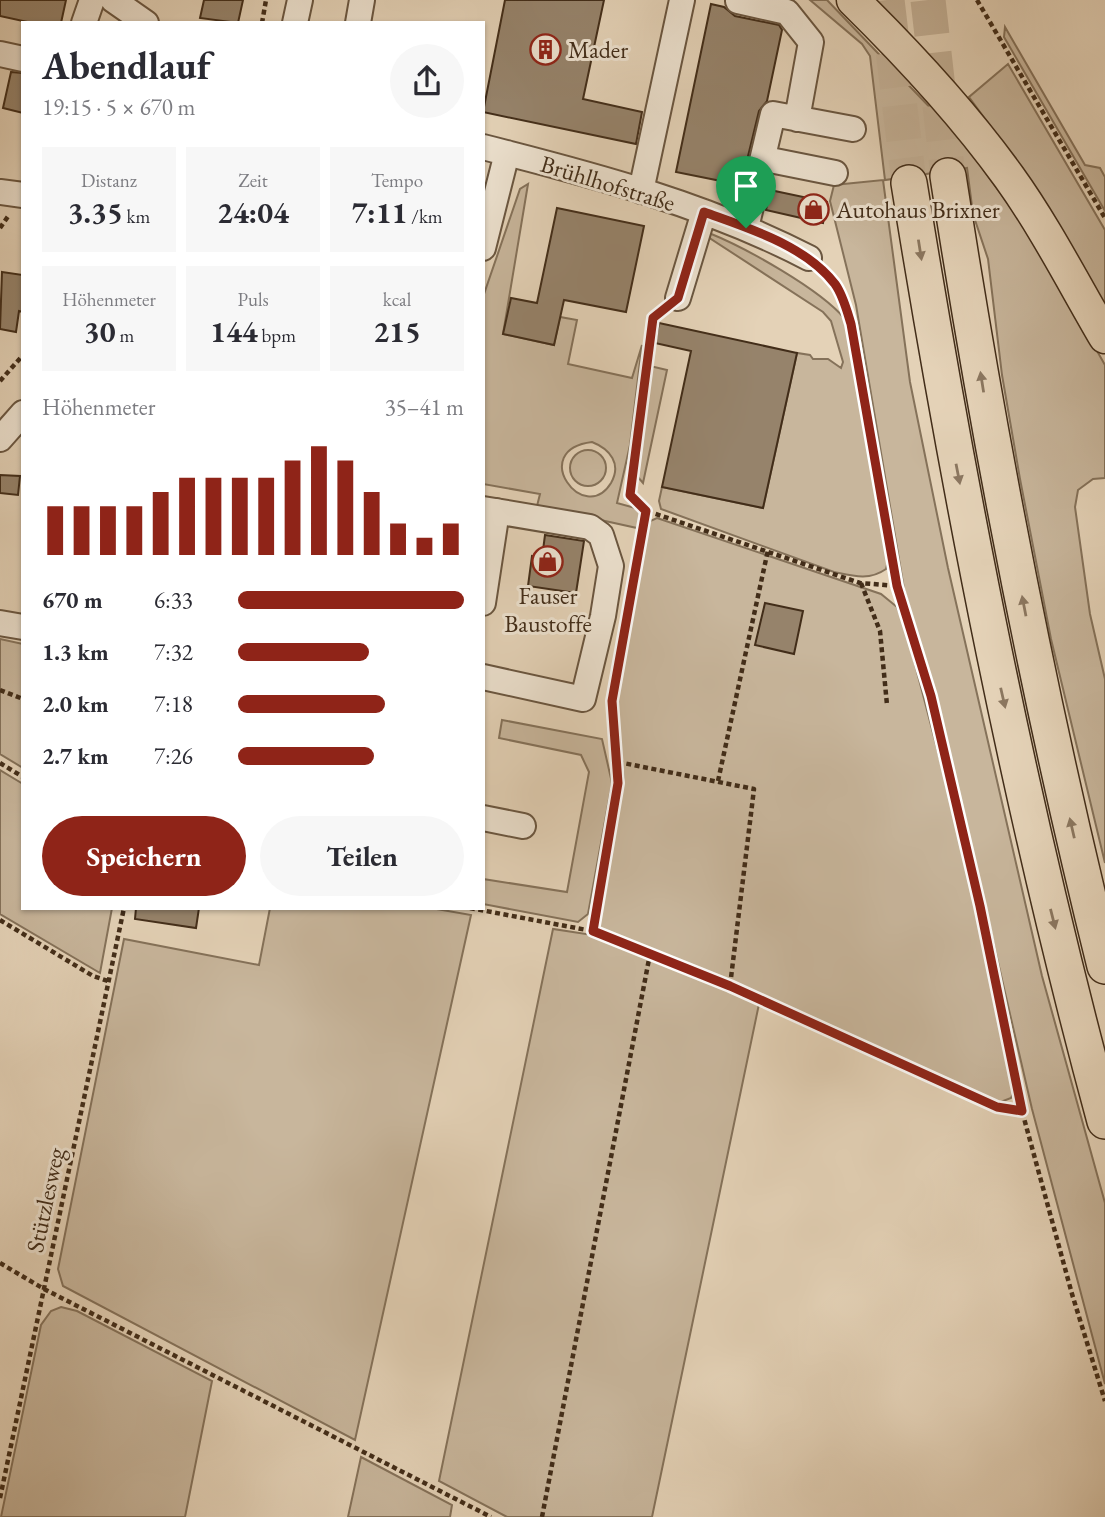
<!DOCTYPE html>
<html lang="de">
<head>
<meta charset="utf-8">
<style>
  :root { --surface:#fff; --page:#f7f7f7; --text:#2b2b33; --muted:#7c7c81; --accent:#8f2418 }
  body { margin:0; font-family:"EB Garamond",serif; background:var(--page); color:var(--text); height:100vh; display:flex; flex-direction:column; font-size:26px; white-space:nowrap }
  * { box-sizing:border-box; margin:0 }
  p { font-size:23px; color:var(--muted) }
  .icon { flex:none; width:38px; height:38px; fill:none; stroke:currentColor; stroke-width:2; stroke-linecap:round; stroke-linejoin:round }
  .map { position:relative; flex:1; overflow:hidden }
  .drawer { position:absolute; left:21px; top:21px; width:464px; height:889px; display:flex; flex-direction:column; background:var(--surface); border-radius:0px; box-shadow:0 2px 5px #0004 }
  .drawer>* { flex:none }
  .pin { position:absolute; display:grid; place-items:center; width:60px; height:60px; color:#fff; margin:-72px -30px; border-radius:50% 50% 50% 0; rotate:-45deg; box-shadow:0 0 7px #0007 }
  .pin .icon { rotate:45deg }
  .round { display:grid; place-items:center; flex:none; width:74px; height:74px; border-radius:37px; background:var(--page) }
  .summary { display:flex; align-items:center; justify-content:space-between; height:119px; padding:0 21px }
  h1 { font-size:38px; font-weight:700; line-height:52px }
  .figures { display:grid; grid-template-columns:repeat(3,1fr); gap:10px; height:119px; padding:7px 21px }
  .figures div { display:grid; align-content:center; border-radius:0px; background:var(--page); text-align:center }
  .figures b { font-size:30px; font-weight:700 }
  .figures small { font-size:19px; font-weight:400 }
  .figures p { font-size:19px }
  .chart { height:196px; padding:14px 21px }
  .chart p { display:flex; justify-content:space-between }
  .chart svg { width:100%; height:126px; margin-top:7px; stroke:var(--accent); stroke-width:6 }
  .cta { display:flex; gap:14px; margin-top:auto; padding:14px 21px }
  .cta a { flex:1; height:80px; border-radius:42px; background:var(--accent); color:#fff; font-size:28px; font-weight:700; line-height:80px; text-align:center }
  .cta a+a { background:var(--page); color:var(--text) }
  ul { padding:0 21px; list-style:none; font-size:23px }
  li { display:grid; grid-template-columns:112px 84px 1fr; align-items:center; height:52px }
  li i { height:18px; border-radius:9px; background:var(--accent) }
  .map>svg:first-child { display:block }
  .green { fill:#c8b69c; stroke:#85725a; stroke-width:2; fill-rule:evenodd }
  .building { fill:#96836b; stroke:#422d19; stroke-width:2 }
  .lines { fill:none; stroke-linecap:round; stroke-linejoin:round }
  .highway-tunnel { stroke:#c4b197; stroke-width:35; stroke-dasharray:35 18; stroke-linecap:butt }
  .minor-casing { stroke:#6a5640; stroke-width:28 }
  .major-casing { stroke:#422d19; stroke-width:35 }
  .highway-casing { stroke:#422d19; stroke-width:38 }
  .path { stroke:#422d19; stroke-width:4.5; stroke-dasharray:5 3.5; stroke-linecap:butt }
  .minor { stroke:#ede2d0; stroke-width:24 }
  .major { stroke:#e4d2b7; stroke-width:32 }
  .highway { stroke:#e4d2b7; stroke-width:35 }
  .oneway { fill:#8b7760 }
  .route-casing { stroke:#fff; stroke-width:14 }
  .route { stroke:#8f2418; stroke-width:9 }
  .labels { text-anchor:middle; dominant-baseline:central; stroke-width:6; stroke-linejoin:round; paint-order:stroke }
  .poi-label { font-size:24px; fill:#422d19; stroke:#ede2d0; text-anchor:start }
  .street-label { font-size:24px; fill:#422d19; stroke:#ede2d0 }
</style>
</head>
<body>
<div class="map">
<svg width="1105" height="1517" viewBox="0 0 1105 1517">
  <rect width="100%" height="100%" fill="#e4d2b7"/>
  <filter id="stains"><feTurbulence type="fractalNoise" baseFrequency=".00286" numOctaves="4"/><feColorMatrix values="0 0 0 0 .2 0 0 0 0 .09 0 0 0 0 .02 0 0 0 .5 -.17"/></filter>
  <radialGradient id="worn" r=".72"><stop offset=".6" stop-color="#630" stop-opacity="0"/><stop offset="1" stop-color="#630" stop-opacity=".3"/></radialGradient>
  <path class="green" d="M 810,0 L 827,0 L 964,143 L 1033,238 L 1105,365 L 1105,478 L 1093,479 L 1078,490 L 1075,507 L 1090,614 L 1105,679 L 1105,863 L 1051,639 L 1020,479 L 1002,375 L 988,259 L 973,214 L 967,168 L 885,180 L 870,56 L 862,44 Z
    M 1005,27 L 1085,165 L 1100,168 L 1105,177 L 1105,211 L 1004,37 Z
    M 1008,64 L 1105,230 L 1105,307 L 1010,153 L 969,97 Z
    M 883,180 L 910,382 L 948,568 L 1042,976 L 1105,1203 L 1105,1384 L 1032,1109 L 940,712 L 904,589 L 856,305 L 830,201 L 834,185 Z
    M 528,184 L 503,334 L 554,345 L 560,317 L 577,320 L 568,364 L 632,378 L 642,345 L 630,445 L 617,503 L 639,509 L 642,515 L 637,528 L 537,506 L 540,494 L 483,484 L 483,297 L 520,189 ZM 592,442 C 610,449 622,464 611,483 C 584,527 527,450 592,442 Z
    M 709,233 C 746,248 820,289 845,319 L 888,561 L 886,569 C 869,581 853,576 834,572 L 661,509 L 659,501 L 662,487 L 763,508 L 797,353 L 810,355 L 813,359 L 828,359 L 841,368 L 843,362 L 831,321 L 823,312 L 708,237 Z
    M 650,366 L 667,370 L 643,483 L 637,476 Z
    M570 468a18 18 0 1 1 36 0a18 18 0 1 1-36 0Z
    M 657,518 L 881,594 L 897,607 L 905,626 L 959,832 L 1015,1090 L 1011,1098 L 998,1103 L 996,1110 L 759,1004 L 652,1517 L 507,1517 L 439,1481 L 553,929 L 592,935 L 600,914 L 624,778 L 615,702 L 648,522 Z
    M 0,639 L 23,644 L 23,768 L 0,754 Z
    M 502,720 L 602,739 L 612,783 L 588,914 L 578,922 L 483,904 L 483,879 L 567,892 L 589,772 L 581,755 L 499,738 Z
    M 0,770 L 23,784 L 23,908 L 112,908 L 100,973 L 0,914 Z
    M 270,908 L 431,908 L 471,915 L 355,1440 L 63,1286 L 58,1269 L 124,939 L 259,965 Z
    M 61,1307 L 77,1311 L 212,1381 L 185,1517 L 1,1517 L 41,1325 L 51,1311 Z
    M 361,1457 L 452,1505 L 450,1517 L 348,1517 Z"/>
  <path class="building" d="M 0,0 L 66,0 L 61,23 L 32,23 L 0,16 Z
    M 204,0 L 243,0 L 238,23 L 200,18 Z
    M 505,0 L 604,0 L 583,99 L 642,112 L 636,144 L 483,112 Z
    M 711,4 L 724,7 L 735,16 L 779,25 L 782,30 L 767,101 L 759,111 L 741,185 L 676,172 Z
    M 11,72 L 23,73 L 23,113 L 3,108 Z
    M 770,190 L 827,202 L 823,223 L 766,210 Z
    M 557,208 L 644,226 L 626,312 L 564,300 L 554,345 L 503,334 L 511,298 L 537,303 Z
    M 2,272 L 23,275 L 23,312 L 19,311 L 16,332 L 0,329 Z
    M 659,323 L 797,353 L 763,508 L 662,487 L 691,351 L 655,343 Z
    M 0,475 L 20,476 L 18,495 L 0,493 Z
    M 545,535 L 584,541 L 576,593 L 528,586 L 532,556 L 542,558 Z
    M 765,603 L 803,611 L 794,654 L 755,645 Z
    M 136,908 L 199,908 L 196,928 L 135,919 Z"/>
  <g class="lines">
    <path class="highway-tunnel" d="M 887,0 L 909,183
      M 928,0 L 948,176"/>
    <defs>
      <path id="minor" d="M 113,0 L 146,23
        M 738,1 L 787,12 L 811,42 L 797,119
        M 84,23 L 92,0
        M 295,23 L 300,0
        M 358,23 L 362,0
        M 0,54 L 23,59
        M 483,147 C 594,175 707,205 809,258
        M 765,159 L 835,173
        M 641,191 L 682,0
        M 0,192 L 23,195
        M 746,228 L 773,114 L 853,129
        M 483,248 L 507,153
        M 678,298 L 704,212
        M 0,439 L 23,413
        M 483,509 L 590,527 L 601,535 L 611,566 L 603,616 L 583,699 L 483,677
        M 483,603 L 497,511
        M 0,623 L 23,627
        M 483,818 L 523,826"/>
      <path id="major" d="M 853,0 C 909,55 963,113 1009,177 C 1045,227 1074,284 1105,337"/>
      <path id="highway" d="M 948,176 C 989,441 1040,705 1105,966
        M 909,183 C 960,498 1021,812 1105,1121"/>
    </defs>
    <use href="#minor" class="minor-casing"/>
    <use href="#major" class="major-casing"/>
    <use href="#highway" class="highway-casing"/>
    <path class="path" d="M 977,0 L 1105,218
      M 262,23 L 266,0
      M 0,228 L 9,215
      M 823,272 L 835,285 L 851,324 L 897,586 L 931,696 L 980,906 L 1022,1111 L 1072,1294 L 1105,1401
      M 661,312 L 653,318 L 647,351 L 630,495 L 647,511 L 860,583 L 897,586
      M 0,381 L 23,355
      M 635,574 L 647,511
      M 861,583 L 880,631 L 887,705
      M 0,690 L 23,699
      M 618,762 L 754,789 L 730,986
      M 0,763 L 23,777
      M 718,781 L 768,550
      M 470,908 L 592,931 L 730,986 L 997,1107 L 1022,1111
      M 0,920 L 93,976 L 108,981
      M 592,931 L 618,783 L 612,701 L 624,638
      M 0,1263 L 44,1289 L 491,1517
      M 0,1498 L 124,908
      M 542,1517 L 650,954"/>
    <use href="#minor" class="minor"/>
    <use href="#major" class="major"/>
    <use href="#highway" class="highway"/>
  </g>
  <defs><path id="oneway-solid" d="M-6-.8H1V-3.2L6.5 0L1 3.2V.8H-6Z" transform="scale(1.75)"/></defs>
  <g class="oneway">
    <use href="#oneway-solid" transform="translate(920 250) rotate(81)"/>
    <use href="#oneway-solid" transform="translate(982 382) rotate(-99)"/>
    <use href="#oneway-solid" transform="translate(958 474) rotate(79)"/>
    <use href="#oneway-solid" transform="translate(1024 606) rotate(-101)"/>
    <use href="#oneway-solid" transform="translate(1003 698) rotate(77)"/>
    <use href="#oneway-solid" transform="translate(1072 828) rotate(-103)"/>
    <use href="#oneway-solid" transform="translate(1053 919) rotate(76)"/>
  </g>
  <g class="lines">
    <defs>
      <path id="route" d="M 704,212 C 748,228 805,245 835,284 C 843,295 847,311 851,324 L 897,586 L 931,696 L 980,906 L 1022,1111 L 997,1107 L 730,986 L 593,931 L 618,783 L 612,701 L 646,511 L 630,495 L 653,318 L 678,298 Z"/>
    </defs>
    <use href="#route" class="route-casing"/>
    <use href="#route" class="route"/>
  </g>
  <defs>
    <symbol id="building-ring" viewBox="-11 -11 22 22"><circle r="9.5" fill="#ede2d0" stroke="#8f2418" stroke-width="1.5"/><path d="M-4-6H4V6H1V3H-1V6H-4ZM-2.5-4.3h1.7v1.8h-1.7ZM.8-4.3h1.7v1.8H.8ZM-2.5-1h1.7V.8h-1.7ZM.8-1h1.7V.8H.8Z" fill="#8f2418"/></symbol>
    <symbol id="shop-ring" viewBox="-11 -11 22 22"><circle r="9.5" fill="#ede2d0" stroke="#8f2418" stroke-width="1.5"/><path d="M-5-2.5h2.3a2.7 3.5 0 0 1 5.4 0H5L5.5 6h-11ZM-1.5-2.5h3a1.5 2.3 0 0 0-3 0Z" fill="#8f2418"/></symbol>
  </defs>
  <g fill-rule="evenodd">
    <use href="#building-ring" x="528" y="32" width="35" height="35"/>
    <use href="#shop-ring" x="796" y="192" width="35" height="35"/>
    <use href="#shop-ring" x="530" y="544" width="35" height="35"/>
  </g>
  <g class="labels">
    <g class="poi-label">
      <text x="568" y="49">Mader</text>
      <text x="836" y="209">Autohaus Brixner</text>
      <text x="548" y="595" text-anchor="middle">Fauser<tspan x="548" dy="28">Baustoffe</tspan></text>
    </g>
    <g class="street-label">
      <text transform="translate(608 183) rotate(17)">Brühlhofstraße</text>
      <text transform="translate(45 1200) rotate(-78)">Stützlesweg</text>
    </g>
  </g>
  <rect width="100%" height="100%" filter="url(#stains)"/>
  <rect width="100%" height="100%" fill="url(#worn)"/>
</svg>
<div class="pin" style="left:746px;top:228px;background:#1e9e55"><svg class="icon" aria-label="arrive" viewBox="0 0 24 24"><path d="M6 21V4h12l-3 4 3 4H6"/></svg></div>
<section class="drawer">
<div class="summary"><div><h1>Abendlauf</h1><p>19:15 · 5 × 670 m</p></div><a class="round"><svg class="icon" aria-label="share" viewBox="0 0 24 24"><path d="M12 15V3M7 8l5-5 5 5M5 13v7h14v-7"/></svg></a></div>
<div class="figures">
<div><p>Distanz</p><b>3.35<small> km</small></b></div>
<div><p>Zeit</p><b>24:04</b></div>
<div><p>Tempo</p><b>7:11<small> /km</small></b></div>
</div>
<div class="figures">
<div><p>Höhenmeter</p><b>30<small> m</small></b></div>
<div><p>Puls</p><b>144<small> bpm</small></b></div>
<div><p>kcal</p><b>215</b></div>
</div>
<div class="chart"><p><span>Höhenmeter</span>35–41 m</p>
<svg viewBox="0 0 160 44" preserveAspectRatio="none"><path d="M5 44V27M15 44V27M25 44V27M35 44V27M45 44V22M55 44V17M65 44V17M75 44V17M85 44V17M95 44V11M105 44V6M115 44V11M125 44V22M135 44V33M145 44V38M155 44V33"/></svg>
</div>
<ul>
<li><b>670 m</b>6:33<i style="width:100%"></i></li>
<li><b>1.3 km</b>7:32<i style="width:58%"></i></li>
<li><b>2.0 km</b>7:18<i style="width:65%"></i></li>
<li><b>2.7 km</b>7:26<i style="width:60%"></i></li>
</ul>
<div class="cta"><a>Speichern</a><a>Teilen</a></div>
</section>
</div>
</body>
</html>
